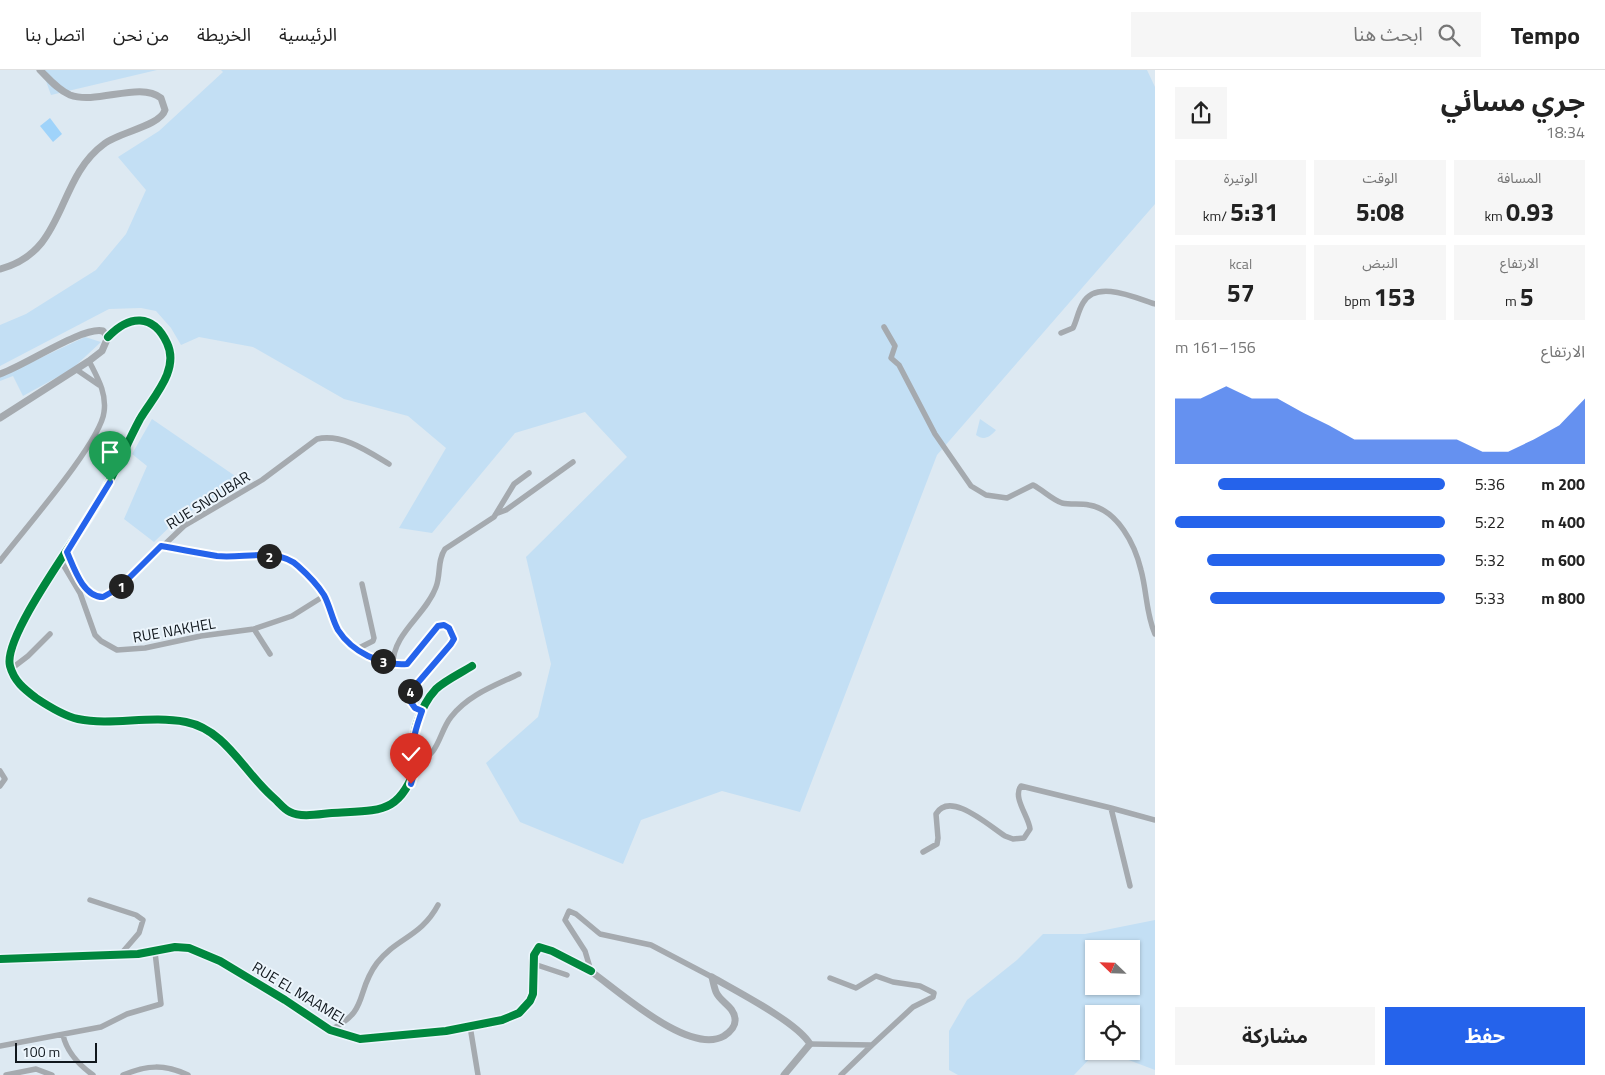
<!DOCTYPE html>
<html lang="ar">
<head>
<meta charset="utf-8">
<style>
  :root { --surface:#fff; --page:#f6f6f6; --text:#222; --muted:#767676; --line:#e0e0e0; --accent:#2563eb }
  body { margin:0; font-family:"Titillium Web","Noto Sans Arabic",sans-serif; background:var(--page); color:var(--text); direction:rtl; height:100vh; display:flex; flex-direction:column; font-size:19px; white-space:nowrap }
  * { box-sizing:border-box; margin:0 }
  p { font-size:16px; color:var(--muted) }
  .icon { flex:none; width:28px; height:28px; fill:none; stroke:currentColor; stroke-width:2; stroke-linecap:round; stroke-linejoin:round }
  .map { position:relative; flex:1; overflow:hidden; direction:ltr }
  .details { display:flex; flex-direction:column; background:var(--surface); width:450px }
  .details>* { flex:none }
  .needle { width:32px; rotate:293deg }
  .buttons { position:absolute; left:1085px; top:870px; display:grid; gap:10px }
  .buttons a { display:grid; place-items:center; width:55px; height:55px; border-radius:0px; background:var(--surface); box-shadow:0 1px 4px #0004; font-size:25px }
  .scale { position:absolute; left:15px; bottom:12px; width:82px; box-sizing:border-box; padding-left:5px; border:2px solid #10171d; border-top:0; font-size:14px; line-height:18px; white-space:nowrap; color:#10171d; -webkit-text-stroke:4px #ecf5fc; paint-order:stroke }
  .pin { position:absolute; display:grid; place-items:center; width:42px; height:42px; color:#fff; margin:-51px -21px; border-radius:50% 50% 50% 0; rotate:-45deg; box-shadow:0 0 5px #0007 }
  .pin .icon { rotate:45deg }
  .km { position:absolute; width:25px; height:25px; margin:-12px; border-radius:50%; background:#222; color:#fff; font-size:14px; line-height:25px; text-align:center }
  .round { display:grid; place-items:center; flex:none; width:52px; height:52px; border-radius:0px; background:var(--page) }
  .head { display:flex; align-items:center; justify-content:space-between; height:85px; padding:0 20px }
  h1 { font-size:28px; font-weight:700; line-height:38px }
  .figures { display:grid; grid-template-columns:repeat(3,1fr); gap:8px; height:85px; padding:5px 20px }
  .figures div { display:grid; align-content:center; border-radius:0px; background:var(--page); text-align:center }
  .figures b { font-size:25px; font-weight:700 }
  .figures small { font-size:14px; font-weight:400 }
  .figures p { font-size:14px }
  .chart { height:140px; padding:10px 20px }
  .chart p { display:flex; justify-content:space-between }
  .chart svg { width:100%; height:90px; margin-top:5px; fill:var(--accent); opacity:.7 }
  .primary-button { display:flex; gap:10px; margin-top:auto; padding:10px 20px }
  .primary-button a { flex:1; height:58px; border-radius:0px; background:var(--accent); color:#fff; font-size:20px; font-weight:700; line-height:58px; text-align:center }
  .primary-button a+a { background:var(--page); color:var(--text) }
  ul { padding:0 20px; list-style:none; font-size:16px }
  li { display:grid; grid-template-columns:80px 60px 1fr; align-items:center; height:38px }
  li i { height:12px; border-radius:6px; background:var(--accent) }
  header { display:flex; align-items:center; gap:30px; box-sizing:border-box; height:70px; padding:0 25px; background:var(--surface); border-bottom:1px solid var(--line) }
  header strong { font-size:24px }
  nav { display:flex; gap:28px; margin-inline-start:auto; font-size:18px }
  .search { width:350px; height:45px; background:var(--page); display:flex; align-items:center; gap:12px; box-sizing:border-box; padding:0 18px; border-radius:0px; color:var(--muted); font-size:19px }
  main { display:flex; flex:1; min-height:0 }
  .map>svg:first-child { display:block }
  .green { fill:#c3dff4; fill-rule:evenodd }
  .water { fill:#9fd3fa }
  .lines { fill:none; stroke-linecap:round; stroke-linejoin:round }
  .minor { stroke:#a5aaaf; stroke-width:5.5 }
  .tertiary { stroke:#a5aaaf; stroke-width:7 }
  .cycleway-casing { stroke:#ecf5fc; stroke-width:11 }
  .cycleway { stroke:#00873e; stroke-width:8 }
  .route-casing { stroke:#fff; stroke-width:10 }
  .route { stroke:#2563eb; stroke-width:6 }
  .labels { text-anchor:middle; dominant-baseline:central; stroke-width:4; stroke-linejoin:round; paint-order:stroke }
  .street-label { font-size:15px; fill:#10171d; stroke:#ecf5fc }
</style>
</head>
<body>
<header>
<strong>Tempo</strong>
<div class="search"><svg class="icon" aria-label="search" viewBox="0 0 24 24"><circle cx="10" cy="10" r="6"/><path d="M15 15l6 6"/></svg>ابحث هنا</div>
<nav><a>الرئيسية</a><a>الخريطة</a><a>من نحن</a><a>اتصل بنا</a></nav>
</header>
<main>
<section class="details">
<div class="head"><div><h1>جري مسائي</h1><p>18:34</p></div><a class="round"><svg class="icon" aria-label="share" viewBox="0 0 24 24"><path d="M12 15V3M7 8l5-5 5 5M5 13v7h14v-7"/></svg></a></div>
<div class="figures">
<div><p>المسافة</p><b>0.93<small> km</small></b></div>
<div><p>الوقت</p><b>5:08</b></div>
<div><p>الوتيرة</p><b>5:31<small> /km</small></b></div>
</div>
<div class="figures">
<div><p>الارتفاع</p><b>5<small> m</small></b></div>
<div><p>النبض</p><b>153<small> bpm</small></b></div>
<div><p>kcal</p><b>57</b></div>
</div>
<div class="chart"><p><span>الارتفاع</span>156–161 m</p>
<svg viewBox="0 0 160 44" preserveAspectRatio="none"><path d="M0 44V12L10 12L20 6L30 12L40 12L50 19L60 25L70 32L80 32L90 32L100 32L110 32L120 38L130 38L140 32L150 25L160 12V44z"/></svg>
</div>
<ul>
<li><b>200 m</b>5:36<i style="width:84%"></i></li>
<li><b>400 m</b>5:22<i style="width:100%"></i></li>
<li><b>600 m</b>5:32<i style="width:88%"></i></li>
<li><b>800 m</b>5:33<i style="width:87%"></i></li>
</ul>
<div class="primary-button"><a>حفظ</a><a>مشاركة</a></div>
</section>
<div class="map">
<svg width="1155" height="1005" viewBox="0 0 1155 1005">
  <rect width="100%" height="100%" fill="#dde9f2"/>
  <path class="green" d="M 42,0 L 157,0 L 51,25 Z
    M 221,0 L 1147,0 L 1155,17 L 1155,134 L 937,385 L 800,742 L 722,721 L 641,750 L 623,794 L 520,752 L 486,693 L 538,647 L 551,594 L 526,487 L 627,387 L 585,342 L 515,363 L 432,463 L 399,458 L 446,378 L 408,346 L 344,329 L 253,277 L 199,267 L 181,275 L 171,258 L 156,241 L 141,238 L 109,239 L 0,296 L 0,255 L 26,244 L 96,200 L 126,164 L 146,120 L 118,87 L 159,61 L 223,2 Z
    M 85,267 L 101,272 L 72,299 L 23,326 L 13,306 L 0,311 L 0,307 Z
    M 152,349 L 241,410 L 178,449 L 154,472 L 124,449 L 147,396 L 132,384 Z
    M 980,349 L 996,360 C 990,367 984,371 976,365 Z
    M 1155,850 L 1155,1000 L 1105,981 L 1131,981 L 1131,944 L 1094,944 L 1094,981 L 1097,981 L 1074,1005 L 958,1005 L 949,1000 L 949,961 L 967,930 L 1017,890 L 1043,864 L 1085,864 ZM 1094,879 L 1131,879 L 1131,916 L 1094,916 Z"/>
  <path class="water" d="M 50,48 L 62,64 L 53,72 L 40,56 Z"/>
  <g class="lines">
    <path class="minor" d="M 884,257 L 895,276 L 891,288 L 899,295 L 935,364 L 971,416 L 986,425 L 1007,428 L 1033,415 C 1043,420 1051,429 1062,433 C 1071,435 1080,433 1089,435 C 1118,440 1135,475 1141,500 C 1147,522 1146,544 1155,564
      M 1061,263 L 1073,258 C 1077,250 1078,241 1083,233 C 1096,209 1136,228 1155,234
      M 108,267 C 129,245 153,243 167,273 C 180,300 153,327 140,349 C 126,375 115,403 100,429 C 83,460 2,566 10,596 C 14,611 24,619 36,628 C 48,636 64,646 78,649 C 112,656 149,645 186,652 C 227,660 245,705 276,730 C 280,734 285,740 290,742 C 301,748 320,744 332,743 C 382,740 400,745 418,691 C 405,672 422,634 436,619 C 446,610 461,603 472,596
      M 77,300 L 99,315
      M 498,443 L 506,440 L 573,392
      M 161,477 L 218,486 L 268,486 L 289,490 L 316,514 L 324,526 L 339,561 L 348,572 L 372,588 L 393,594 L 407,594 L 438,556 L 443,555 L 449,558 L 454,569 L 451,574 L 409,623 L 408,631 L 422,641
      M 67,482 C 74,498 83,527 103,527 L 119,518 L 184,456 L 262,410 L 317,369 C 342,363 369,382 389,394
      M 0,491 C 22,462 101,372 104,342 C 107,323 97,307 89,291
      M 61,491 L 80,523 L 95,565 L 101,571 L 117,580 L 145,578 L 201,566 L 254,559 L 292,546 L 324,526
      M 254,559 L 270,584
      M 357,579 L 373,571 L 374,568 L 362,514
      M 393,594 C 393,563 426,545 436,517 C 441,504 437,491 445,479 L 494,447 L 514,414 L 529,403
      M 11,599 L 28,586 L 50,564
      M 418,691 C 439,686 439,662 451,647 C 468,625 494,616 519,604
      M 0,701 L 5,709 L 0,716
      M 923,782 L 937,774 L 938,768 L 936,744 C 950,720 989,756 1005,766 L 1013,769 L 1024,768 L 1030,759 C 1029,747 1012,727 1021,716 L 1111,738
      M 1130,816 L 1111,738 L 1155,750
      M 90,830 L 136,845 L 143,850 L 139,863 L 120,885
      M 534,894 L 567,905
      M 591,901 L 585,881 L 565,850 L 569,841 L 576,844 L 600,864 L 651,875 L 712,907
      M 830,908 L 856,918 L 876,906 L 893,912 L 920,916 L 934,923 L 933,927 L 913,937 L 872,975
      M 470,956 L 478,1005
      M 330,960 C 370,941 355,922 377,893 C 396,868 421,867 438,835
      M 63,965 C 67,983 79,995 93,1005
      M 810,974 L 872,975 L 841,1005
      M 0,976 L 101,957 L 127,944 L 161,934 L 155,882
      M 6,1005 L 36,999 L 52,1005
      M 123,1005 C 147,995 164,994 188,1005"/>
    <path class="tertiary" d="M 0,199 C 67,182 55,110 104,74 C 119,62 160,56 165,40 L 161,28 C 140,11 97,35 70,25 C 58,20 49,9 40,0
      M 0,304 C 26,295 83,256 103,261 L 108,267 L 102,281 L 89,291 L 0,348
      M 0,889 L 138,884 L 175,877 L 189,878 L 220,891 L 285,930 L 330,960 L 351,968 L 370,968 L 446,961 L 510,947 C 552,926 522,905 536,879 L 542,876 C 558,881 575,890 589,900 C 618,920 689,986 724,966 C 730,962 736,957 735,949 C 734,936 720,932 716,922 C 714,917 713,911 712,907
      M 712,907 C 736,921 797,952 810,974 L 784,1005"/>
    <defs>
      <path id="cycleway" d="M 108,267 C 129,245 153,243 167,273 C 180,300 153,327 140,349 C 126,375 115,403 100,429 C 83,460 2,566 10,596 C 14,611 24,619 36,628 C 48,636 64,646 78,649 C 112,656 149,645 186,652 C 227,660 245,705 276,730 C 280,734 285,740 290,742 C 301,748 320,744 332,743 C 382,740 400,745 418,691 C 405,672 422,634 436,619 C 446,610 461,603 472,596
        M 0,889 L 138,884 L 175,877 L 189,878 L 220,891 L 285,930 L 330,960 L 360,969 L 446,961 L 502,950 L 519,943 L 530,931 L 533,924 L 534,885 L 539,877 L 552,881 L 591,901"/>
    </defs>
    <use href="#cycleway" class="cycleway-casing"/>
    <use href="#cycleway" class="cycleway"/>
  </g>
  <g class="lines">
    <defs>
      <path id="route" d="M 110,412 L 67,482 C 74,498 83,527 103,527 L 119,518 L 161,476 C 179,479 198,483 217,486 C 243,489 277,477 298,496 C 307,504 317,514 324,525 C 330,536 332,549 338,560 C 352,582 381,596 407,594 L 438,556 L 444,555 L 449,558 L 454,569 L 451,574 L 409,623 L 408,628 L 415,638 L 422,641 C 417,656 408,677 418,691 L 411,714"/>
    </defs>
    <use href="#route" class="route-casing"/>
    <use href="#route" class="route"/>
  </g>
  <g class="labels">
    <g class="street-label">
      <text transform="translate(208 430) rotate(-32)">RUE SNOUBAR</text>
      <text transform="translate(174 560) rotate(-10)">RUE NAKHEL</text>
      <text transform="translate(300 923) rotate(31)">RUE EL MAAMEL</text>
    </g>
  </g>
</svg>
<div class="buttons">
<a><svg class="needle" viewBox="-14 -14 28 28"><path d="M0-13l5 13h-10z" fill="#e53935"/><path d="M0 13l5-13h-10z" fill="#767676"/></svg></a>
<a><svg class="icon" aria-label="locate" viewBox="0 0 24 24"><circle cx="12" cy="12" r="6"/><path d="M12 2v4M12 18v4M2 12h4M18 12h4"/></svg></a>
</div>
<div class="scale">100 m</div>
<div class="pin" style="left:110px;top:412px;background:#1e9e55"><svg class="icon" aria-label="arrive" viewBox="0 0 24 24"><path d="M6 21V4h12l-3 4 3 4H6"/></svg></div>
<div class="pin" style="left:411px;top:714px;background:#d93025"><svg class="icon" aria-label="check" viewBox="0 0 24 24"><path d="M5 12l5 5 9-10"/></svg></div>
<b class="km" style="left:121px;top:516px">1</b>
<b class="km" style="left:269px;top:486px">2</b>
<b class="km" style="left:383px;top:591px">3</b>
<b class="km" style="left:410px;top:621px">4</b>
</div>
</main>
</body>
</html>
